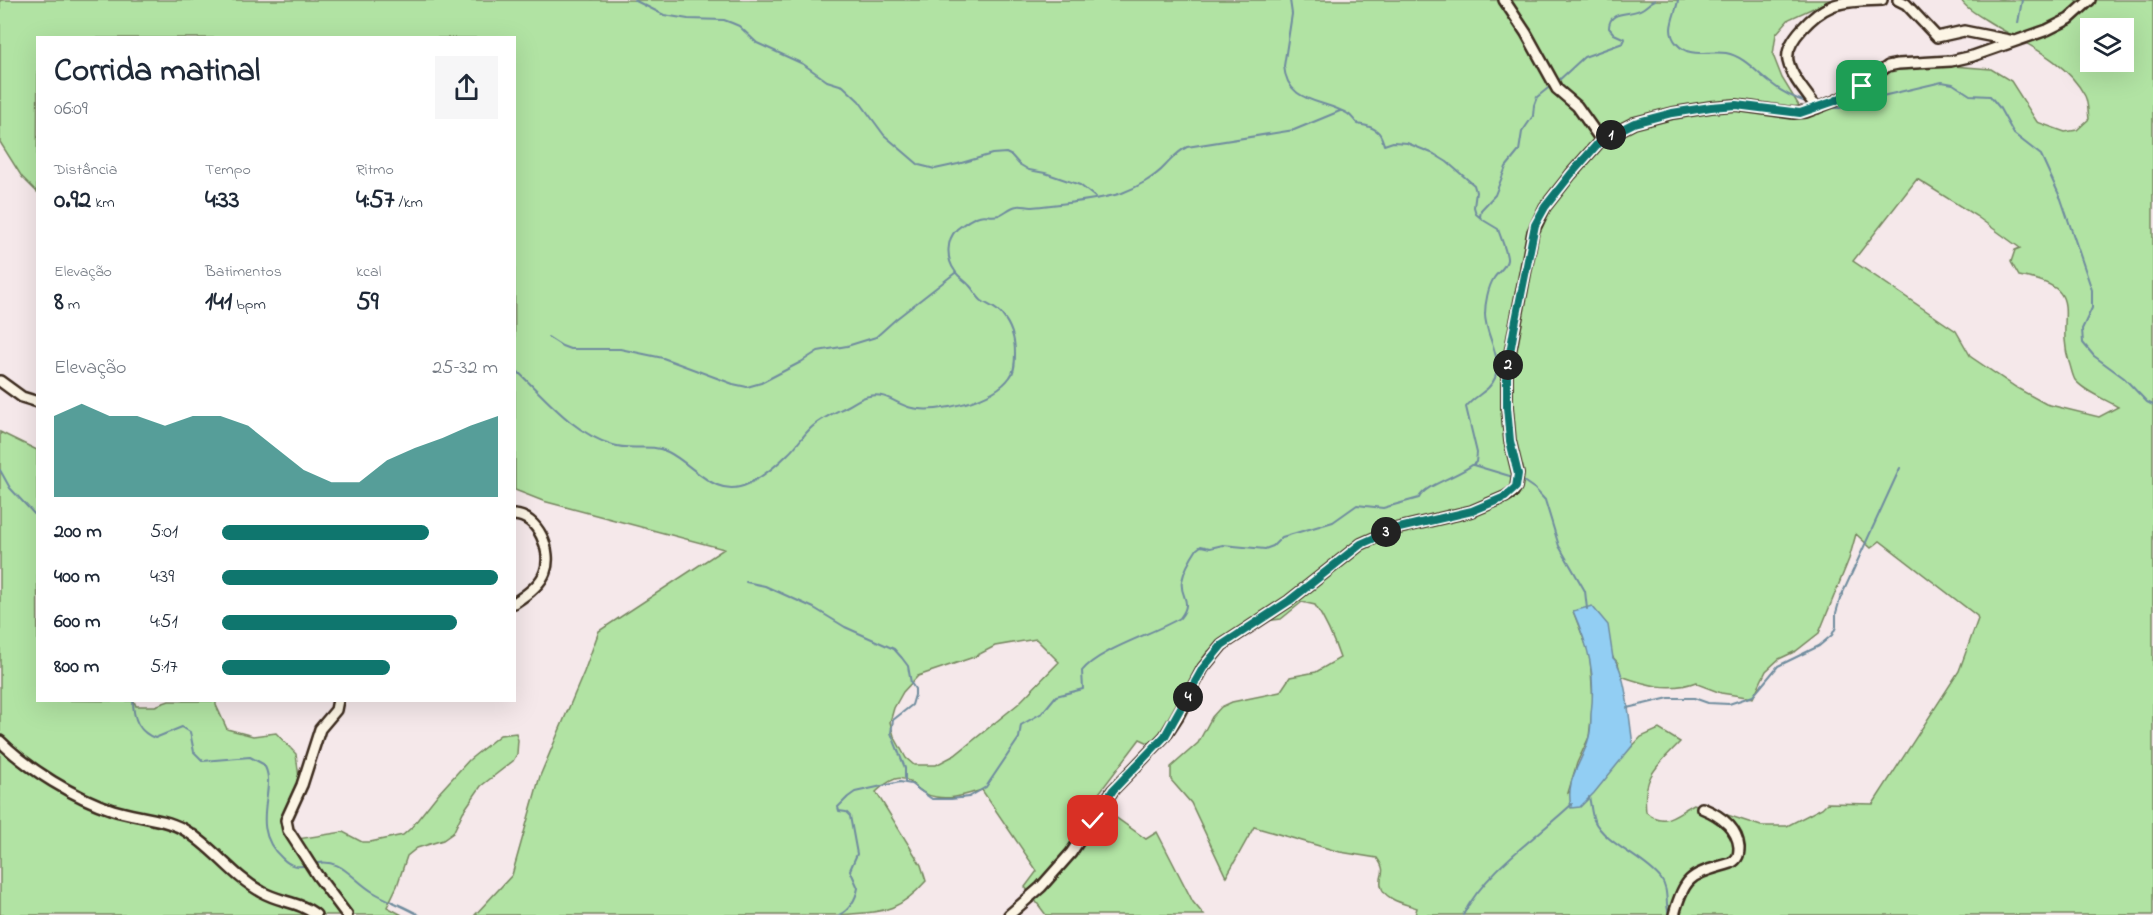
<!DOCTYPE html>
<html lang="pt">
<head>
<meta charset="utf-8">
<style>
  :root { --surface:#fff; --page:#f6f6f7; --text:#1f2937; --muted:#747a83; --accent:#0f766e }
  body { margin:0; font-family:"Indie Flower",sans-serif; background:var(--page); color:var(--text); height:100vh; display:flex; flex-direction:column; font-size:22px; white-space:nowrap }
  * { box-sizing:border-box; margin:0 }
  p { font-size:20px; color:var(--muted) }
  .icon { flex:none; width:33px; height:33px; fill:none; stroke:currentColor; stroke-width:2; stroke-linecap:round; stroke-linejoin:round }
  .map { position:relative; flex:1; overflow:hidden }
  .panel { position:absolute; left:36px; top:36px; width:480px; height:666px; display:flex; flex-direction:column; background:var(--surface); border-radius:0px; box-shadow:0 6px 24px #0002 }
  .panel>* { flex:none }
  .tools { position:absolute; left:2080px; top:18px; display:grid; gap:12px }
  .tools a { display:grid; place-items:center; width:54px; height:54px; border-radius:0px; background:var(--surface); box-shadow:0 6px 24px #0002; font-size:30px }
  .pin { position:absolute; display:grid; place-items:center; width:51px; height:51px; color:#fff; margin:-26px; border-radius:12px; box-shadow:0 3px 9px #0006 }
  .km { position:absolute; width:30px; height:30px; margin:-15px; border-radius:50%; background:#222; color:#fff; font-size:16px; line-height:30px; text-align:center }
  .round { display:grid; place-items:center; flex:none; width:63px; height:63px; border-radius:0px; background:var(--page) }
  .headline { display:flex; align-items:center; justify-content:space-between; height:102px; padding:0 18px }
  h1 { font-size:33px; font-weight:700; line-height:45px }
  .metrics { display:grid; grid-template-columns:repeat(3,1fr); gap:9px; height:102px; padding:6px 18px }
  .metrics div { display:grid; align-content:center }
  .metrics b { font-size:26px; font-weight:700 }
  .metrics small { font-size:16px; font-weight:400 }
  .metrics p { font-size:16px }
  .chart { height:168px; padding:12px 18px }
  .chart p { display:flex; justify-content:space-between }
  .chart svg { width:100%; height:108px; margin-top:6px; fill:var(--accent); opacity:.7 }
  ul { padding:0 18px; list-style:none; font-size:20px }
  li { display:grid; grid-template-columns:96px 72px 1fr; align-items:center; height:45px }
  li i { height:15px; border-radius:8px; background:var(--accent) }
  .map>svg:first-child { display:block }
  .green { fill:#b1e3a3; stroke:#768660; stroke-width:1.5; fill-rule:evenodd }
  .water { fill:#92cef3; stroke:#6f8c9e; stroke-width:1.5 }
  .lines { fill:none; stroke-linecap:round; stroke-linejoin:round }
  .stream { stroke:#6f8c9e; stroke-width:2 }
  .street-casing { stroke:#3b2a1e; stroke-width:14 }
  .street { stroke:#fcf5e5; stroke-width:9 }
  .route-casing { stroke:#fff; stroke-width:12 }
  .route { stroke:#0f766e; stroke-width:8 }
</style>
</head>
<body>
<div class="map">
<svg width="2153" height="915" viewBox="0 0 2153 915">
  <rect width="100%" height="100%" fill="#f5e8ea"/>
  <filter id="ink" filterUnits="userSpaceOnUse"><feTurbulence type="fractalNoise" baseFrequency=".0167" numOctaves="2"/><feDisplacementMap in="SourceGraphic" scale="12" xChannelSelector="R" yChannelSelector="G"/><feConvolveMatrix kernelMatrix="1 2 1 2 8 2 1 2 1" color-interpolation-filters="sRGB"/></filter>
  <g filter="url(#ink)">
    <path class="green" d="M 0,0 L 1831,0 L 1789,19 L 1776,34 L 1773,55 L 1782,78 L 1801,109 L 1812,110 L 1893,66 L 1914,63 L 1991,69 L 2011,81 L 2037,122 L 2065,132 L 2077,130 L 2089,119 C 2088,112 2088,102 2085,96 C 2065,58 2020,42 1986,20 C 1977,14 1966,9 1961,0 L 2153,0 L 2153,915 L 1415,915 L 1417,908 C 1406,904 1383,900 1381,885 C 1379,874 1388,873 1377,858 L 1340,852 L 1254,827 L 1226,877 L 1191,803 L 1171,780 L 1171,767 L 1198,743 L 1212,717 L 1221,707 L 1232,702 L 1280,692 L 1290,677 L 1316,672 L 1340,658 C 1334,640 1325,620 1315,605 L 1302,602 L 1281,619 L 1257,622 L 1207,652 L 1196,668 L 1153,745 L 1140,739 L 1093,801 L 1146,839 L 1157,832 L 1193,902 L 1204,915 L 1046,915 L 1025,887 L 1037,871 L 982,790 C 967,794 952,800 936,797 C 909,794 911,760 876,792 L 921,865 L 926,881 C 896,915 880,911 838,915 L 475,915 L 512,875 L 540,776 L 584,672 L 599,631 L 724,549 L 543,501 L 515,490 L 514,38 L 38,38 L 37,192 L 22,177 L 0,142 ZM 2091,28 L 2124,28 L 2124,62 L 2091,62 ZM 1917,179 L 1976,216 L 2020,248 L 2015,250 L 2011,262 L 2019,276 C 2090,288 2054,314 2069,362 C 2071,367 2072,375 2075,380 C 2085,392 2105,399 2118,407 L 2099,417 L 2046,404 L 2017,388 L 1971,357 L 1956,331 L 1853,261 ZM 1856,534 L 1871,548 L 1880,541 L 1977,616 L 1978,619 L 1959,671 L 1873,804 L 1827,803 L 1822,808 L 1787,826 L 1761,826 L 1694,804 C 1675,814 1665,828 1646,812 C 1642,776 1657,766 1680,742 L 1659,729 L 1641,737 L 1623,756 L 1568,793 L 1577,763 L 1589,737 L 1593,701 L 1590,655 L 1573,611 L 1618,663 L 1621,676 C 1646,685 1670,692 1696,682 L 1697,684 L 1721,693 L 1753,698 L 1766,671 L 1779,659 L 1796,651 L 1819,633 L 1849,559 ZM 1036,639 L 1059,662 L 1018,704 L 955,755 L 936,765 L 914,765 L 906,758 L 894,736 L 890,722 L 894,708 L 903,692 L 918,676 L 974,657 L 995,646 Z
      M 0,432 L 37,450 L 38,700 L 134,701 L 136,706 L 155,706 L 169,701 L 216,701 L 216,705 L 227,729 L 253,736 L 276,733 L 296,754 L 301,794 L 291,822 L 298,839 L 343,832 L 362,842 L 370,842 L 403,835 L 411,828 L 438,794 L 469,760 L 500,735 L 516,733 L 518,740 L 517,754 L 513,761 L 481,786 L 463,812 L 453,833 L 443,840 L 417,848 L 407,856 L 397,886 L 387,907 L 402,915 L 0,915 Z"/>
    <path class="water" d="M 1592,606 L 1608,625 L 1613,658 C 1626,669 1630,726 1633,745 L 1594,793 L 1580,807 L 1571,808 C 1565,776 1582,765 1589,737 C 1591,730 1591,722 1591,714 C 1596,673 1589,648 1573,611 Z"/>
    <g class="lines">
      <path class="stream" d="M 634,0 L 664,15 L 688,19 L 724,20 L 732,23 L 739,26 L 757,43 L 803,64 L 827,81 L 843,86 L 859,101 L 884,135 L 919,165 L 935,169 L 958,164 L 992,154 L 1006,153 L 1012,156 L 1019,164 L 1029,170 L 1045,173 L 1080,185 L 1095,197
        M 1678,0 C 1676,15 1664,30 1677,44 C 1690,59 1709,50 1726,53 C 1744,56 1758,74 1772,84 C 1783,93 1796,99 1809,103
        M 2018,23 L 2022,0
        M 1557,82 L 1584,57 L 1623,43 L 1625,39 L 1614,34 L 1609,28 C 1609,9 1631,16 1642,9 C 1647,6 1650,2 1655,0
        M 1826,108 L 1840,108 L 1861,101 L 1942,82 L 1953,84 L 1970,95 L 1990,96 L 1999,107 L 2014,134 L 2041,155 L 2061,199 L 2092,290 L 2092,308 L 2082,329 L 2083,343 L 2094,356 L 2124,378 L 2147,402 L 2153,405
        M 1480,217 L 1481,210 L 1495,195 L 1506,167 L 1519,151 L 1522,132 L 1533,116 L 1534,105 L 1537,97 L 1552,85
        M 548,337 L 562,346 L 570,349 L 620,349 L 663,358 L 733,384 L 747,387 L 761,383 L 801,362 L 818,351 L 847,346 L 876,337 L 896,319 L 955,273
        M 514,368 C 544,396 572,433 613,445 C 631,451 651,443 668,452 C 693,464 715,500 748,484 C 762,477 777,465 788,454 C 797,446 803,435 812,427 C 822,418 834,413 846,407 C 854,403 861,397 869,396 C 886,392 897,405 912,408 C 938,414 994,400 1010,377 C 1015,371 1015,361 1015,353 C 1015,340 1011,326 1002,315 C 997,308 990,306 982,301 C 977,297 974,290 969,285 C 965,280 958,277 955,271 C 946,259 946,240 957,229 C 962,225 972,218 979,216 C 985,214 992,217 999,215 C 1005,213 1010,207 1017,206 C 1022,205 1027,207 1032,207 C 1059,204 1096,201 1122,193 C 1136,188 1155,177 1165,166 C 1173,158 1177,152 1187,147 L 1294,130 L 1340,111
        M 1473,465 L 1513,477
        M 0,470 L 10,488 L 38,518
        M 1519,478 L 1535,489 L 1545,500 L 1559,546 L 1585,591 L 1587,609
        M 746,582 L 765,586 L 814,608 L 845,627 L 894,649 L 902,658 L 908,666 L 911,683 L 915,689 L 915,695 L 912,705 L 893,720 L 891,733 L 905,768 L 905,781
        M 133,700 C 133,718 138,732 155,738 L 182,727 L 190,732 L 194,752 L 203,761 L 250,757 L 263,764 C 280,785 246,826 282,858 C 290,866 297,868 308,865
        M 1627,708 L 1669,698 L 1694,698 L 1708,703 L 1729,704 L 1753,696 L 1778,666 L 1819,646 L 1832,635 L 1836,627 L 1836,613 L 1840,599 L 1900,468
        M 1589,797 C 1591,804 1591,813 1594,820 C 1605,844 1645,858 1661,879 C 1669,890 1665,903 1669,915
        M 313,864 C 341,856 352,880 373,892 C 388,901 404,906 419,915
        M 839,915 C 849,911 856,899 858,888 L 850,870 L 857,854 L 850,816 L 846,812 L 839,811 L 838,807 L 848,797 L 855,792 L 900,782 L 911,784 L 932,799 L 951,799 L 969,797 L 986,787 L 1019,738 L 1021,725 L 1042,713 L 1056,696 L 1083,689 L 1082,671 C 1098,650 1155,633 1180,618 C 1194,600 1179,597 1182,581 C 1184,571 1191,558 1197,549 L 1201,546 L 1210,548 L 1223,545 L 1265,549 L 1273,546 L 1282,537 L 1333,522 L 1357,505 L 1383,508 L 1419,498 C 1425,484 1461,476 1476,462 L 1477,453 L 1466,407 C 1475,395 1489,392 1495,378 C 1503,356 1485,336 1485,314 C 1485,304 1488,287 1494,278 C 1498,272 1506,267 1507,260 C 1508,254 1500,236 1498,229 L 1483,220 L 1476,214 L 1474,207 L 1476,192 L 1474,185 L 1447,162 L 1434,154 L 1407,143 L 1393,142 L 1384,145 C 1381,134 1379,130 1367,126 C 1364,125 1360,125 1358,124 C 1354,121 1352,116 1348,114 C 1323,99 1287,104 1284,66 L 1292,14 L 1290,0
        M 1463,915 C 1486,870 1536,838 1572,804"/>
      <defs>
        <path id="street" d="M 1504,0 L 1526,33 L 1557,89 L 1577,106 L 1601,140
          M 1898,0 L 1906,4 L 1937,37 L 1964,31 L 2014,41
          M 1817,108 C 1807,94 1792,78 1788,61 C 1784,41 1815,13 1832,6 C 1847,0 1866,1 1882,0
          M 0,381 L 22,397 L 38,402
          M 514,515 C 538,516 553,551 545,572 C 541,584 525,596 514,603
          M 338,700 L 336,710 L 320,729 L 302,785 L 286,820 L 288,830 L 317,875 L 347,915
          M 0,741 C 28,769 75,798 113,810 C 135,817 163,818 183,829 C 213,846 232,876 262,892 C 279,902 301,902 316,915
          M 1009,915 L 1041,887 L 1071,853 L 1113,790 L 1165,736 L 1178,716 L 1203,668 L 1222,645 L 1289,601 L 1361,544 L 1395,529 L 1472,511 L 1505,497 L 1513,492 L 1516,487 L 1518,474 L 1510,441 L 1507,407 L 1507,369 L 1533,232 L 1545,207 L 1571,174 L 1601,140 L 1634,123 L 1673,113 L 1711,107 L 1736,105 L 1794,113 L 1806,112 L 1835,101 L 1853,92 L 1888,66 L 1898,64 L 1951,61 L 1973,56 L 2047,30 L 2069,19 L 2090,0
          M 1674,915 C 1685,873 1693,875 1731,863 C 1738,859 1739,855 1739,847 C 1737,827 1719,815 1702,808"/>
      </defs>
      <use href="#street" class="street-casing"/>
      <use href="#street" class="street"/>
    </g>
  </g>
  <g class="lines" filter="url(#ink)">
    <defs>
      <path id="route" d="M 1093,821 L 1113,790 L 1165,736 L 1203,668 L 1222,645 L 1289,601 L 1361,544 L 1395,529 L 1472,511 L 1505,497 L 1516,487 L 1518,474 L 1510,441 L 1507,407 L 1507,369 L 1514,330 L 1535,225 L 1545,207 L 1571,174 L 1601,140 L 1634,123 L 1672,113 L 1711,107 L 1736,105 L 1800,113 L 1835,101 L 1862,86"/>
    </defs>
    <use href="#route" class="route-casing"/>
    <use href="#route" class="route"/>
  </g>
</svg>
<div class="tools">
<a><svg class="icon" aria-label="layers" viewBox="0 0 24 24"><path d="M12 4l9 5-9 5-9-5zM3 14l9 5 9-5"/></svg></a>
</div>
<div class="pin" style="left:1862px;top:86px;background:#1e9e55"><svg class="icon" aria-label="arrive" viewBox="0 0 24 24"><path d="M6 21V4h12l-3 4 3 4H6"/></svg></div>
<div class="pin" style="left:1093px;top:821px;background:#d93025"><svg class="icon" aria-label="check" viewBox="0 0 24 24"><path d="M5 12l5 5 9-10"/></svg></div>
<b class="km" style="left:1611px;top:135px">1</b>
<b class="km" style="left:1508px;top:365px">2</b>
<b class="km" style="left:1386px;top:532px">3</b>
<b class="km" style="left:1188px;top:697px">4</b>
<section class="panel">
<div class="headline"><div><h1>Corrida matinal</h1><p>06:09</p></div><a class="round"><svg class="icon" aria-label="share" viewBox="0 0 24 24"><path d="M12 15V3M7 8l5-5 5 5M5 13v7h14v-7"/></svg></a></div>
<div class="metrics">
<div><p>Distância</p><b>0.92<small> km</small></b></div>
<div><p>Tempo</p><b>4:33</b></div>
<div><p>Ritmo</p><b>4:57<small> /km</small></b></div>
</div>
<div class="metrics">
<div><p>Elevação</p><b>8<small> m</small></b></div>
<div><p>Batimentos</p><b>141<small> bpm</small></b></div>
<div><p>kcal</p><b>59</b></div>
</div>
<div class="chart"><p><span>Elevação</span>25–32 m</p>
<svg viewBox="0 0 160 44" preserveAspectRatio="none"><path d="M0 44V11L10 6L20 11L30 11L40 15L50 11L60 11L70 15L80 24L90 33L100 38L110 38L120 29L130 24L140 20L150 15L160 11V44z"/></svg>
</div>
<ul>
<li><b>200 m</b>5:01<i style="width:75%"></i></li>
<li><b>400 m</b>4:39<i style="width:100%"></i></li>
<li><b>600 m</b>4:51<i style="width:85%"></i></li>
<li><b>800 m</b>5:17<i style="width:61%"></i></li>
</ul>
</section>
</div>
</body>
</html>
